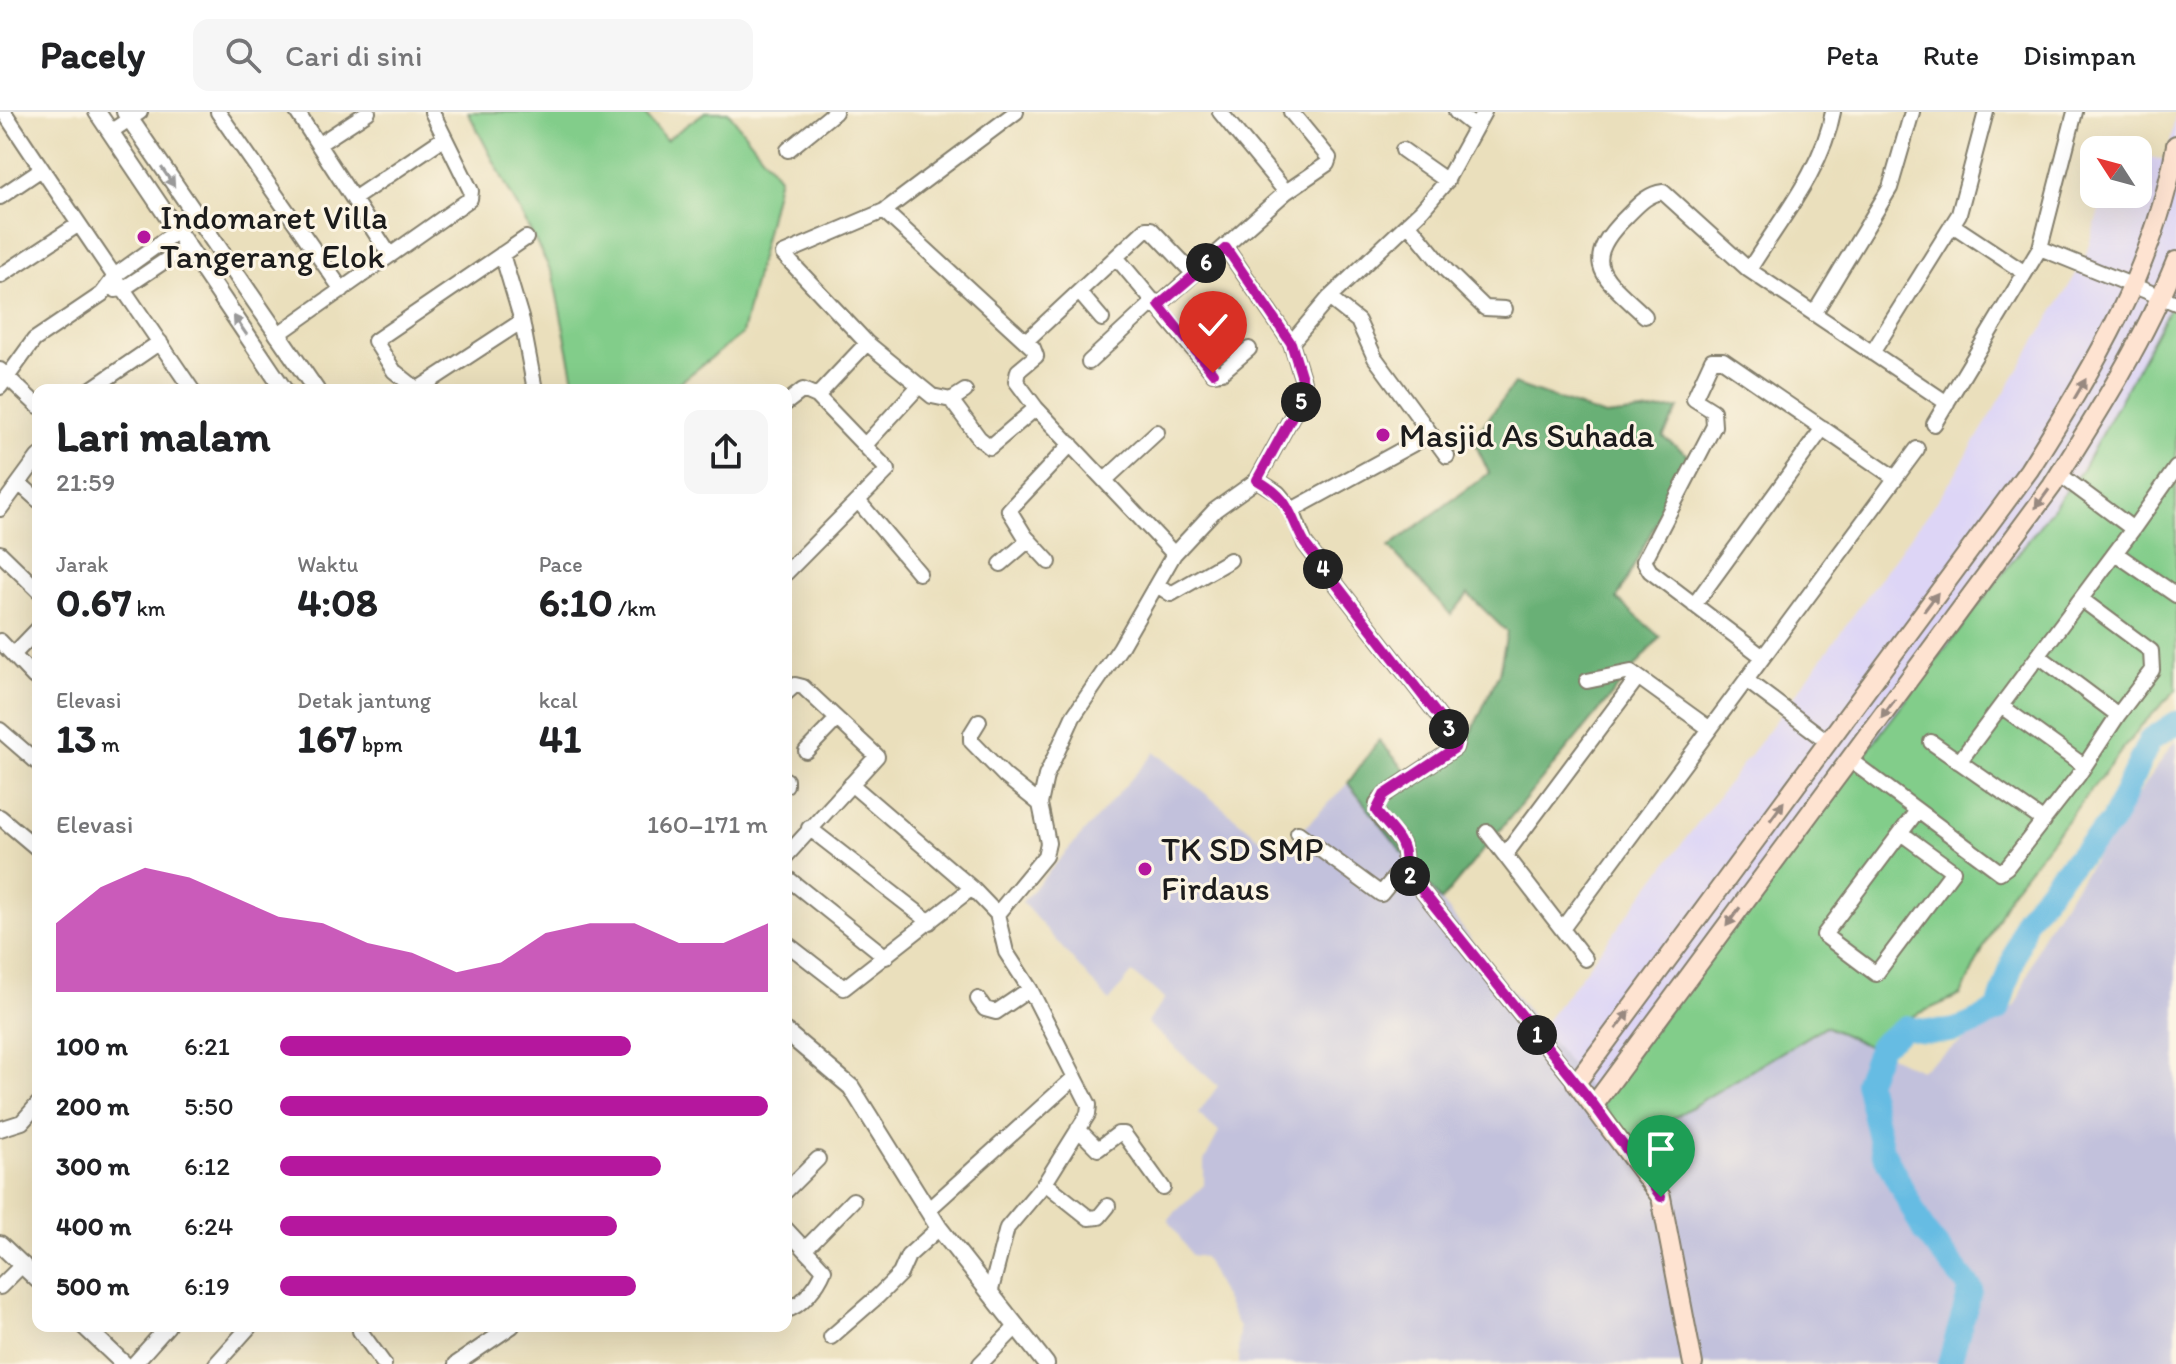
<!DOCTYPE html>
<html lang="id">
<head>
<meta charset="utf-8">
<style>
  :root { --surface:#fff; --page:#f6f6f6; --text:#202124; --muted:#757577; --line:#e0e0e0; --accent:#b5179e }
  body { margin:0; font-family:Itim,sans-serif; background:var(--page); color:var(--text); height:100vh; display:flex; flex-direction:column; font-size:30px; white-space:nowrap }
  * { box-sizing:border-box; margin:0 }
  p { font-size:26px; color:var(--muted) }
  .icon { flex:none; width:44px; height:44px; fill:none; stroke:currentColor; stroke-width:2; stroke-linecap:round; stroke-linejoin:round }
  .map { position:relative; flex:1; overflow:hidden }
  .side { position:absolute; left:32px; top:272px; width:760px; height:948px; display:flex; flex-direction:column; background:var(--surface); border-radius:16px; box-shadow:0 8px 32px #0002 }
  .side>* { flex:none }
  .needle { width:52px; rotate:306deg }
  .tools { position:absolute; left:2080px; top:24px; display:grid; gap:16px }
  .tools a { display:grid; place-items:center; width:72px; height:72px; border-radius:16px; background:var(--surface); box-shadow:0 8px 32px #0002; font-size:40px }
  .pin { position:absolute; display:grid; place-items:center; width:68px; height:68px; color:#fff; margin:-82px -34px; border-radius:50% 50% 50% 0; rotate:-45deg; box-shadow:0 0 8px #0007 }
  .pin .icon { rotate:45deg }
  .km { position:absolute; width:40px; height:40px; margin:-20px; border-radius:50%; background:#222; color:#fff; font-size:22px; line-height:40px; text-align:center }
  .round { display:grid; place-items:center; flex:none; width:84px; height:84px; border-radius:16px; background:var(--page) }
  .summary { display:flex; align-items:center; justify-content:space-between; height:136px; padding:0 24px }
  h1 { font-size:44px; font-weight:800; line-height:60px }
  .metrics { display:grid; grid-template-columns:repeat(3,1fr); gap:12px; height:136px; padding:8px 24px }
  .metrics div { display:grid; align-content:center }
  .metrics b { font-size:40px; font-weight:800 }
  .metrics small { font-size:22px; font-weight:400 }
  .metrics p { font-size:22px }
  .chart { height:224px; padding:16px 24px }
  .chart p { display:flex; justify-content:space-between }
  .chart svg { width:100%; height:144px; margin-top:8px; fill:var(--accent); opacity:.7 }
  ul { padding:0 24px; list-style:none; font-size:26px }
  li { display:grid; grid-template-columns:128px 96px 1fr; align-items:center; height:60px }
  li i { height:20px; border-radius:10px; background:var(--accent) }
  header { display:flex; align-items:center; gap:48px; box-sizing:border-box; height:112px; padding:0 40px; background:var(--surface); border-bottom:2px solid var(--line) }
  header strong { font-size:38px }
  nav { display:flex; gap:44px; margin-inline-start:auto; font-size:28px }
  .search { width:560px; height:72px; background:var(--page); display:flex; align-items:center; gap:20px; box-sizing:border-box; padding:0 28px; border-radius:16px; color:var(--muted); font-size:30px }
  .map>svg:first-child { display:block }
  .built { fill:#ddd5f6 }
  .industrial { fill:#c2c1dc }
  .green { fill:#82cd8a; stroke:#4f7453; stroke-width:2 }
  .forest { fill:#69b076; stroke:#426649; stroke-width:2 }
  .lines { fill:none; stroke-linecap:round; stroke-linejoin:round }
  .river { stroke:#66bce3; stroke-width:24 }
  .minor-casing { stroke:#837e6c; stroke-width:18 }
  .tertiary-casing { stroke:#837e6c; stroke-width:20 }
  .secondary-casing { stroke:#837e6c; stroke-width:22 }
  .minor { stroke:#fff; stroke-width:14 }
  .tertiary { stroke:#fff; stroke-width:16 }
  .secondary { stroke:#fee3d1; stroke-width:18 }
  .oneway { fill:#999 }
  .oneway2 { fill:#988980 }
  .route-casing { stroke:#fff; stroke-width:16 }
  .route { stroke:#b5179e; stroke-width:10 }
  .poi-dot { fill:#b5179e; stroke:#fcf5e5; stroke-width:3 }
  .labels { text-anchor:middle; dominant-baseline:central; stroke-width:6; stroke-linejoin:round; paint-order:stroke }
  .poi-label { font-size:34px; fill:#1c1c1c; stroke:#fcf5e5; text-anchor:start }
</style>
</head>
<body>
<header>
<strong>Pacely</strong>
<div class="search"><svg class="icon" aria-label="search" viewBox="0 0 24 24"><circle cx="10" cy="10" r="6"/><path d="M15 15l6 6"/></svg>Cari di sini</div>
<nav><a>Peta</a><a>Rute</a><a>Disimpan</a></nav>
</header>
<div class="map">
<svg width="2176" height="1252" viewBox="0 0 2176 1252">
  <rect width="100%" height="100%" fill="#fcf5e5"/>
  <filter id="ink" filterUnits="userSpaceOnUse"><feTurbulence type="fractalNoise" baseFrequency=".0125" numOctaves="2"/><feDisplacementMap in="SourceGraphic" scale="16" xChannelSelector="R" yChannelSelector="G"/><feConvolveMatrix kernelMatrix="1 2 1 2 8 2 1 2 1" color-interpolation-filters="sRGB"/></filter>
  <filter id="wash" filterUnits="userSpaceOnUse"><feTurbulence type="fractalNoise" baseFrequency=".006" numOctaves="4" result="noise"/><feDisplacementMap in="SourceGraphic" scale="32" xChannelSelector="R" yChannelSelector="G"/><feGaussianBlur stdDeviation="1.8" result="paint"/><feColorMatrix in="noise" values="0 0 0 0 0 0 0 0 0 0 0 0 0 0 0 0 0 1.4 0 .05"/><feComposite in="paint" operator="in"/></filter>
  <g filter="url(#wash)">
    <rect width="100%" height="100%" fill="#eadfbc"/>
    <path class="built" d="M 2176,0 L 2176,184 L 2082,358 L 1599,989 L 1541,916 L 1784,598 L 1951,369 L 2084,149 L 2104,82 L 2138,82 L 2138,44 L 2167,48 Z"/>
    <path class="industrial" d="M 2176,627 L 2176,1252 L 1238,1252 L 1239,1216 L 1204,1145 L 1191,1143 L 1168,1107 L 1204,1073 L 1204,1049 L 1219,1020 L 1198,1002 L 1218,974 L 1147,911 L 1165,886 L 1132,861 L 1109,889 L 1022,790 L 1155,640 L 1279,742 L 1348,671 L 1632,1031 L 1825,914 L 1920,958 L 2016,893 L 2043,822 Z"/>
    <path class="green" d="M 468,0 L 643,0 L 666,28 L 705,0 L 728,0 L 779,65 L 742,222 L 670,278 L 576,278 L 553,163 Z
      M 2176,184 L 2176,578 L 2141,614 L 2010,781 L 1961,883 L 1886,916 L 1872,936 L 1825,914 L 1632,1031 L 1599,989 L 2082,358 Z"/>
    <path class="forest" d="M 1514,272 L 1605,304 L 1679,296 L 1663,325 L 1690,344 L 1617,487 L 1660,525 L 1441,789 L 1348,671 L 1379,628 L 1414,668 L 1471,621 L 1499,561 L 1507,520 L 1468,482 L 1451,503 L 1389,435 L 1489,361 L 1473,327 Z"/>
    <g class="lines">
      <path class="river" d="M 1949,1252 L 1971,1177 L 1924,1119 L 1882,1038 L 1866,970 L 1881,933 L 1906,915 C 1947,926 1962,918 1998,898 L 2026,807 L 2060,764 L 2111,711 L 2150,628 L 2176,611"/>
    </g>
  </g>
  <g filter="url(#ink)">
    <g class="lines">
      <defs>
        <path id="minor" d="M 4,0 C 65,93 129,185 192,278
          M 218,0 L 342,178
          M 297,0 L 389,142
          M 1220,0 L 1286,80
          M 1456,0 L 1475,15
          M 110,20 L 140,0
          M 319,32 L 368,0
          M 788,38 L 835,0
          M 1403,38 L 1447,69
          M 0,85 L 40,58
          M 355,86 L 444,26
          M 884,99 L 1033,236 L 1036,244 L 1018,259 L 1016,269 L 1036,296 L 1174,442
          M 1408,111 L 1446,158 L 1485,196 L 1505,197
          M 1954,114 L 2025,161
          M 2040,136 L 2176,191
          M 502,142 L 522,209 L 535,278
          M 1116,145 L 1213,261 L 1222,260 L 1249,237
          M 1749,158 C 1780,107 1822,59 1833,0
          M 0,164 L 79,112
          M 116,178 L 126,175 L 187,134
          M 1079,180 L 1102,207
          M 1329,186 L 1358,209 L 1375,246 L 1447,344
          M 1159,193 L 1286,80 L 1327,52 L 1329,46 L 1291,0
          M 1814,202 L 1890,76 L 1912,0
          M 1645,204 C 1605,166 1577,152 1627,104 C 1638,93 1647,82 1663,80 L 1749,158 L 1947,291
          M 277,223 L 470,87 L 471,79 L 432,0
          M 1026,229 L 1146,117 L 1151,117 L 1193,161
          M 1291,231 L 1329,186 L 1422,98 L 1445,71 L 1484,0
          M 1872,241 L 1959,102 L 1986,0
          M 1089,250 L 1155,189
          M 0,258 L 38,294
          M 0,275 L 34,228 L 102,182 L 117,162 L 177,119
          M 418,277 L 522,209
          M 90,278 L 160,230
          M 418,278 L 394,259 L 375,229 L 526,126
          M 965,279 L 951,288 L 932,284 L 867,231 L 783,142 L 884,99 L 1016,0
          M 817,284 L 867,231
          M 951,288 L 979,326 L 990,335 L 1036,296
          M 786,291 L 803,278 L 817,284 L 888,358 L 786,461
          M 1934,312 L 2040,136 L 2075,0
          M 865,333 L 919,274
          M 1105,368 L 1157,320
          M 1257,368 L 1278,381 L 1292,398 L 1431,322
          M 19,371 L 38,388
          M 859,390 L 919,461
          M 0,397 L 38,345
          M 1292,398 L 1305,432 L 1457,628 L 1455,636 L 1384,683 L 1377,692 C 1374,715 1412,722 1403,755
          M 2133,417 L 2176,356
          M 0,441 L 38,478
          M 2115,441 L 2176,483
          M 1049,450 L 1025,424 L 1009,398 L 1071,332
          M 1001,452 L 1029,428
          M 1157,473 L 1171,482 L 1230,448
          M 1694,493 L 1823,316
          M 0,529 L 34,565
          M 14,542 L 38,517
          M 2039,544 L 2118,603 L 2152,558 L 2151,539 L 2081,487
          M 1763,545 L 1650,459 L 1644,449 L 1714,314 L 1713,299 L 1694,287 L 1712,248 L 1723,248 L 1895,366
          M 1746,568 L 1827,629
          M 1587,569 L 1631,560 L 1710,617
          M 786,581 L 795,573 L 803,575 L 877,644 L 786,744
          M 2001,594 L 2084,654
          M 979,609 L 971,622 L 971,629 L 1005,664 L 1040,692
          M 0,618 L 38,651
          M 1931,630 L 2044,709
          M 806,639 L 837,607
          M 1850,648 L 2000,760 L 2007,755 L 2078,664 L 2118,603
          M 1959,650 L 2133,417 L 2059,362
          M 786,668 L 786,673
          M 851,672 L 972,776 L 997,802
          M 0,705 L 38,737
          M 809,716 L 930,810
          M 1487,720 L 1585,847
          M 1298,721 L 1381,782 L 1403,755 L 1576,971
          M 1901,721 L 1953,759 L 1876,862 L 1824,823 L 1917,699
          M 1505,743 L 1638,565
          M 786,765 L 886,845
          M 997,802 L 1045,744 L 1048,731 L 1040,692 L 1046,664 L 1073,605 L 1120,536 L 1174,442 L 1215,398 L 1257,368 L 1306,279 L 1291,231 L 1226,136
          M 1562,817 L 1917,337
          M 786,831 L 844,876 L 972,776
          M 978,887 L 985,897 L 996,900 L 1030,877
          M 0,1017 L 22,1010 L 38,992
          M 1078,1017 L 1098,1037 L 1118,1022 L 1124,1022 L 1163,1076
          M 1045,1071 L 1089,1106 L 1099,1105 L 1108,1094
          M 786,1079 L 818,1047
          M 928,1098 L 1075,965
          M 786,1117 L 824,1158 C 818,1173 801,1195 786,1198
          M 806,1136 L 853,1088
          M 0,1175 L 23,1152
          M 991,1178 L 1007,1116 L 1045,1071 L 1088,1002 L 1089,993 L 1030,877 L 1006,840 L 997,802
          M 360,1219 L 384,1252
          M 831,1225 L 878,1184 L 900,1162 L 908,1144 L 939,1116
          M 134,1252 L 168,1214
          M 216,1252 L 250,1214
          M 456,1252 L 512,1214
          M 980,1252 L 1017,1214"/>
        <path id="tertiary" d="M 97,0 L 284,278
          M 125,0 L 316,278
          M 786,920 L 851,975 L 939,1116 L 1046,1252
          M 0,1132 L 38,1168
          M 84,1214 L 124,1252"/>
        <path id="secondary" d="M 1594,993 L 2052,374 C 2098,301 2144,229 2176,149
          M 1693,1252 L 1661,1085 L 1576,971 L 2029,358 C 2093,257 2156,153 2176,33"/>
      </defs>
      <use href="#minor" class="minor-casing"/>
      <use href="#tertiary" class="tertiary-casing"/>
      <use href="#secondary" class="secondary-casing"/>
      <use href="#minor" class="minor"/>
      <use href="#tertiary" class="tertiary"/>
      <use href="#secondary" class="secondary"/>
    </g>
    <defs><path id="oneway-solid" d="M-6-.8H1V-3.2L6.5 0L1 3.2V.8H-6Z" transform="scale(2)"/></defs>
    <g class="oneway">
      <use href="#oneway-solid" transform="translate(168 65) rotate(56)"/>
      <use href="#oneway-solid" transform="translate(240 213) rotate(-124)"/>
    </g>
    <g class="oneway2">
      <use href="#oneway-solid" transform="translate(2080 277) rotate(-60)"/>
      <use href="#oneway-solid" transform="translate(2042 387) rotate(126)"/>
      <use href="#oneway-solid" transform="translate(1931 490) rotate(-53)"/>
      <use href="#oneway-solid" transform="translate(1888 597) rotate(126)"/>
      <use href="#oneway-solid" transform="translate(1777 699) rotate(-54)"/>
      <use href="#oneway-solid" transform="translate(1733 805) rotate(126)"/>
      <use href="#oneway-solid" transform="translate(1623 908) rotate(-53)"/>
    </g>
  </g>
  <g class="lines" filter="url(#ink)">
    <defs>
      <path id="route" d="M 1213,261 L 1159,193 L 1226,136 L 1291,231 L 1306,279 L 1257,368 C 1292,388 1288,401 1305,432 L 1457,628 L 1455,636 L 1384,683 L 1376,699 C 1389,717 1410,730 1403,755 L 1594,993 L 1661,1085"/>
    </defs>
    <use href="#route" class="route-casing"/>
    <use href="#route" class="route"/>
  </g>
  <g class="poi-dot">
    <circle cx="144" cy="125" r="8"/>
    <circle cx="1383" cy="323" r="8"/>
    <circle cx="1145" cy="757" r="8"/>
  </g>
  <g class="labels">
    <g class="poi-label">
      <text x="160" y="105">Indomaret Villa<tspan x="160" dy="39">Tangerang Elok</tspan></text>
      <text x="1399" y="323">Masjid As Suhada</text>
      <text x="1161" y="737">TK SD SMP<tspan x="1161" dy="39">Firdaus</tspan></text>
    </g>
  </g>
</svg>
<div class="tools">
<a><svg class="needle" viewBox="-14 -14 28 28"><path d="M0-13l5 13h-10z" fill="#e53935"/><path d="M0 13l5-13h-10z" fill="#757577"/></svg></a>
</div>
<div class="pin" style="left:1661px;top:1085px;background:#1e9e55"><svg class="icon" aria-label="arrive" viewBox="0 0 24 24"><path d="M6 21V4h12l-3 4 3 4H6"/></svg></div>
<div class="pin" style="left:1213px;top:261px;background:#d93025"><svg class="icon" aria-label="check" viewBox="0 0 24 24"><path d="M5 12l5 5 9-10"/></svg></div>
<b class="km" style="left:1537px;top:923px">1</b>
<b class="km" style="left:1410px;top:764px">2</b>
<b class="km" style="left:1449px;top:617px">3</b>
<b class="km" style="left:1323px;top:457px">4</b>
<b class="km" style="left:1301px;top:290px">5</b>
<b class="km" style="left:1206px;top:151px">6</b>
<section class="side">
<div class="summary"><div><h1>Lari malam</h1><p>21:59</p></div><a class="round"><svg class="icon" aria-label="share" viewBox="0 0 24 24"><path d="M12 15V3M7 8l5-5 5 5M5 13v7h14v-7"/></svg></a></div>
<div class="metrics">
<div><p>Jarak</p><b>0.67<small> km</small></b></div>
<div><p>Waktu</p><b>4:08</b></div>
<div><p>Pace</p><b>6:10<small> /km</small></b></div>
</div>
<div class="metrics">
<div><p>Elevasi</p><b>13<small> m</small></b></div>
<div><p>Detak jantung</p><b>167<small> bpm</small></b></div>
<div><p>kcal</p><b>41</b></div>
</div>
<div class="chart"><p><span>Elevasi</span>160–171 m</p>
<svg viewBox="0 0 160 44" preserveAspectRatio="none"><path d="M0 44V23L10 12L20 6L30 9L40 15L50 21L60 23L70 29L80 32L90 38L100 35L110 26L120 23L130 23L140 29L150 29L160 23V44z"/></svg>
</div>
<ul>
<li><b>100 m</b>6:21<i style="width:72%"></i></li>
<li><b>200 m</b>5:50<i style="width:100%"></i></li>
<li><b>300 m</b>6:12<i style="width:78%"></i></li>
<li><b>400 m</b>6:24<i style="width:69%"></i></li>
<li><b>500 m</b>6:19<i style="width:73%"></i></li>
</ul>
</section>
</div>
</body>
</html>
